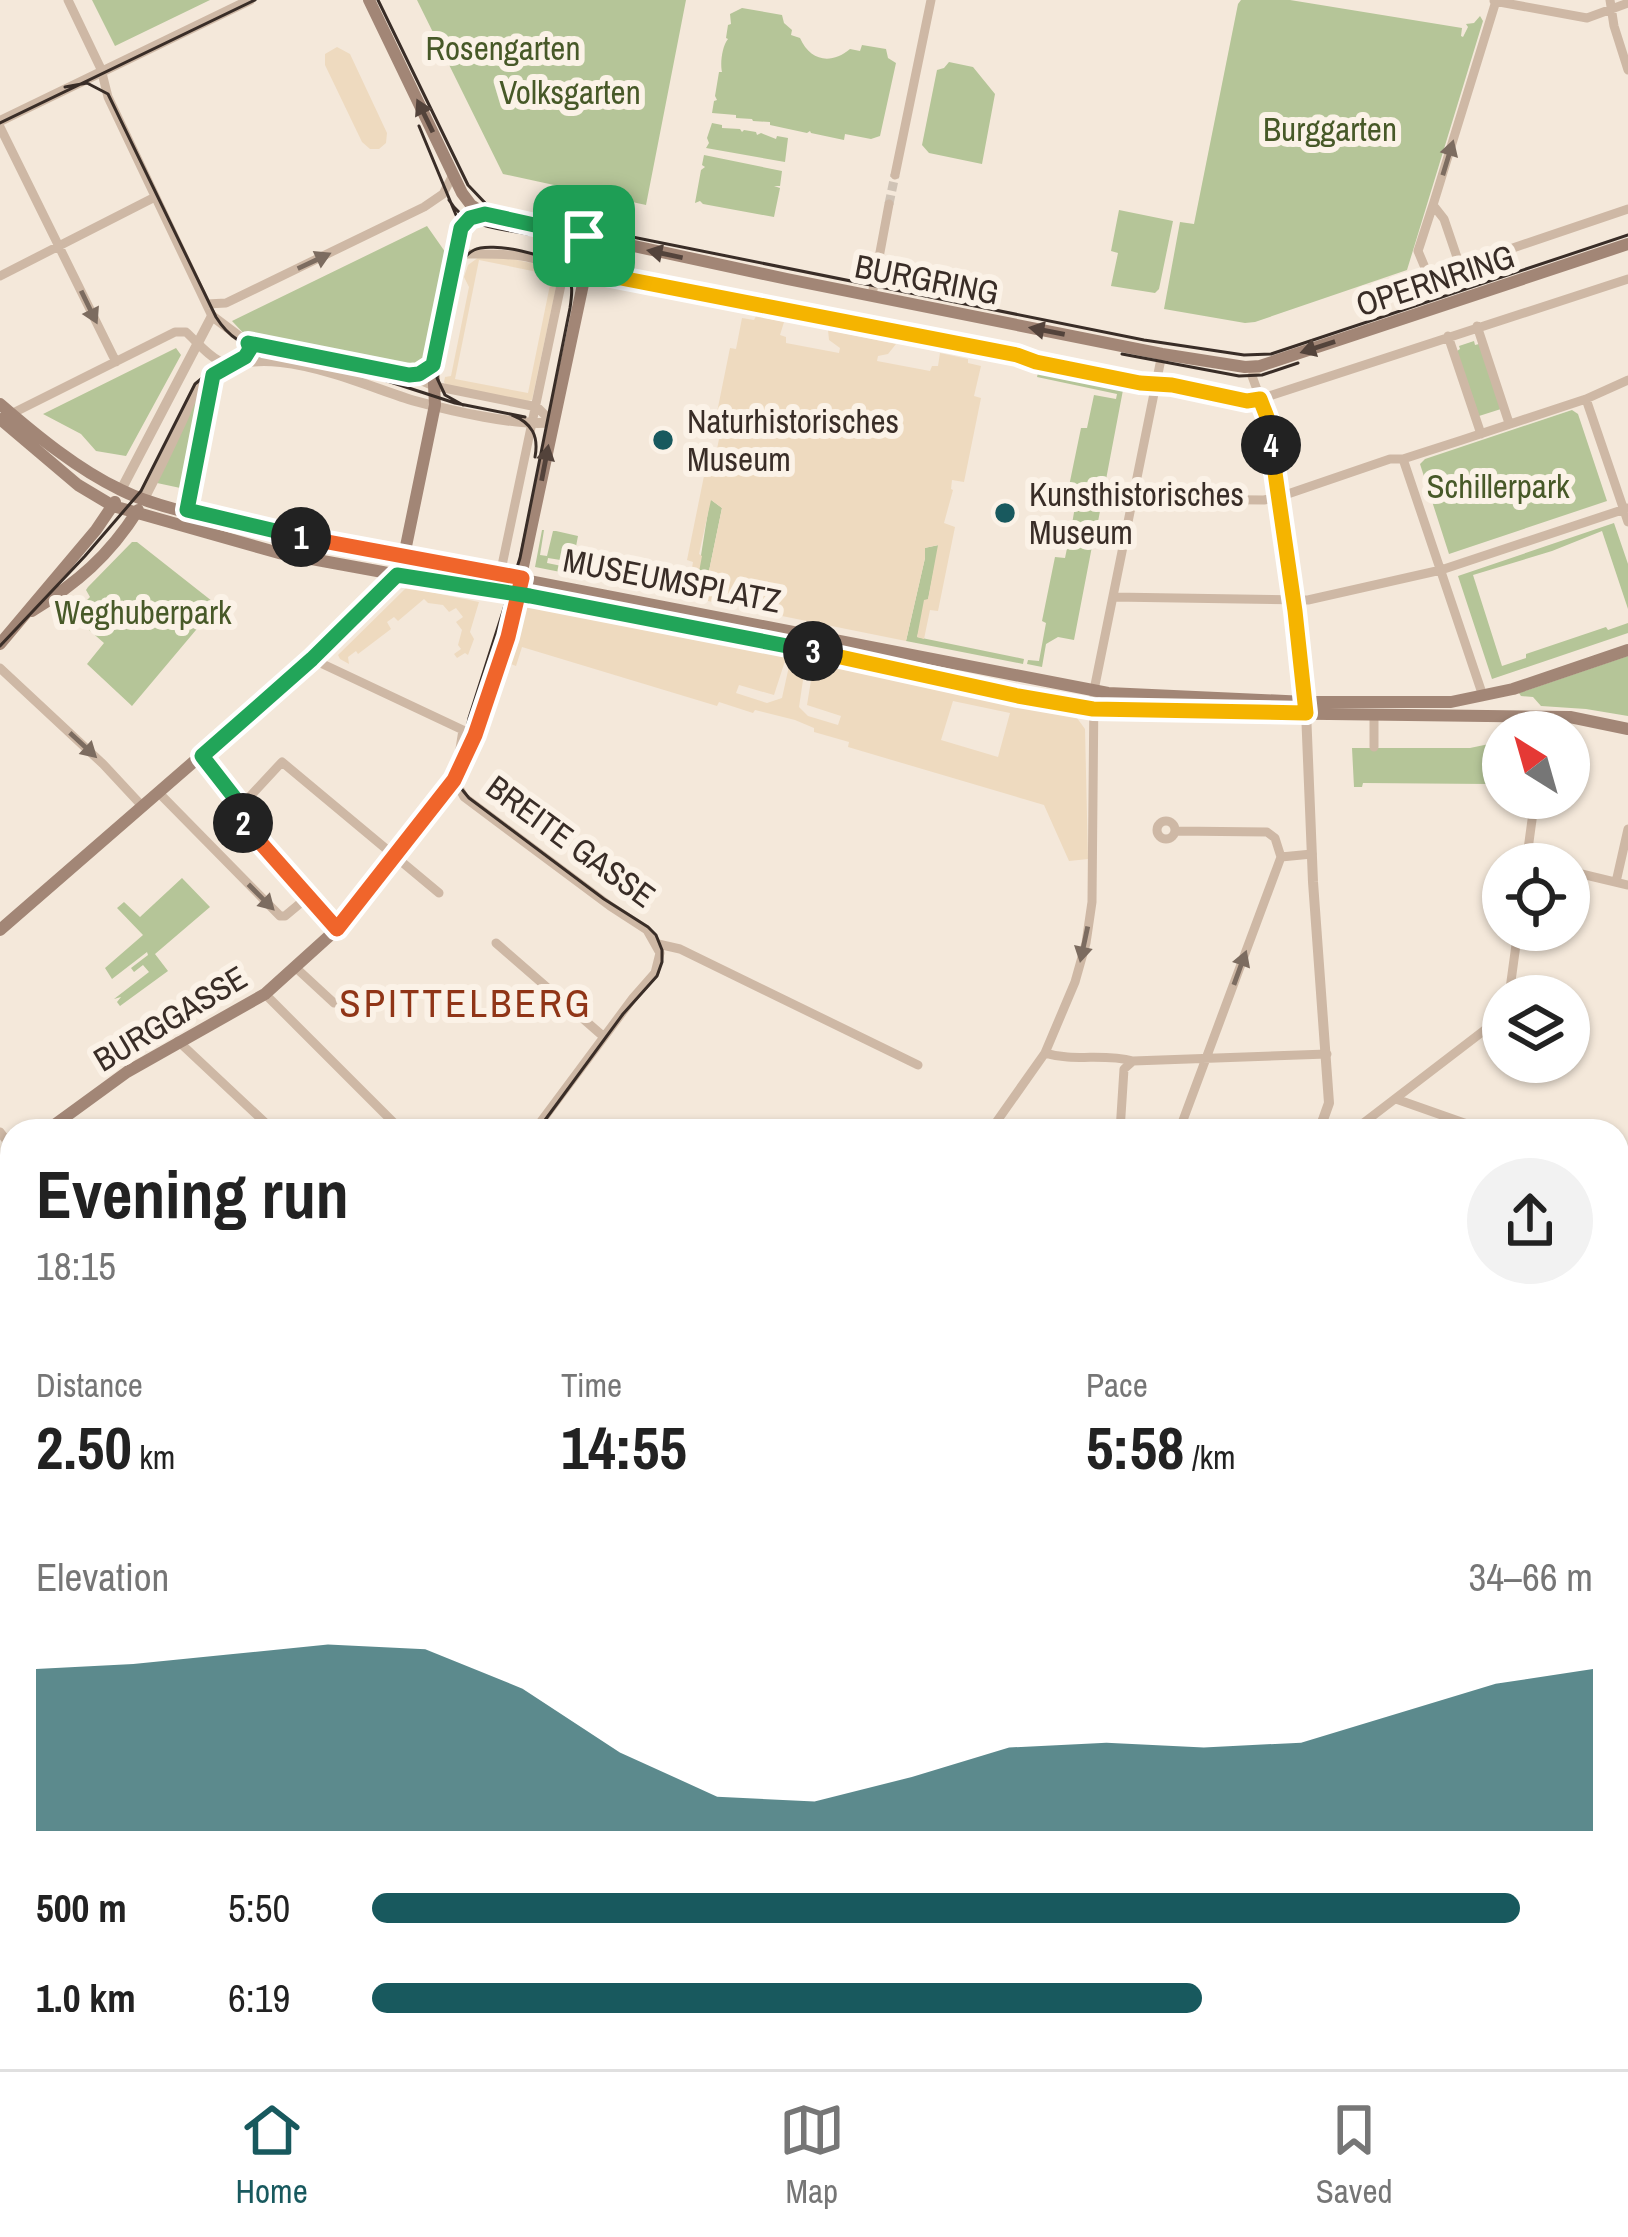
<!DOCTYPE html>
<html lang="en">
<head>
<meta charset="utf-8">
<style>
  :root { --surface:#fff; --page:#f2f2f2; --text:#222; --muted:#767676; --line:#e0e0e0; --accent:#18595e }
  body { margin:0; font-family:"Archivo Narrow",sans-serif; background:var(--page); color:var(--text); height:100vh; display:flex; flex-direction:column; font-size:45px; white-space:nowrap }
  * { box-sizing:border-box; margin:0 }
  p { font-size:39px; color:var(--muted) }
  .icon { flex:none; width:66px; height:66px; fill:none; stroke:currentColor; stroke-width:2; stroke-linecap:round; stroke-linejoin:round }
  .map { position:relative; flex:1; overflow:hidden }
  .sheet { position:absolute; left:0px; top:1119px; width:1629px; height:951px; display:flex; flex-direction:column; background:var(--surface); border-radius:36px 36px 0 0; box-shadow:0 3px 9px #0004 }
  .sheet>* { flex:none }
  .needle { width:78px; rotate:323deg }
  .controls { position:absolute; left:1482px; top:711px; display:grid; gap:24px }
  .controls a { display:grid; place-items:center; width:108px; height:108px; border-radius:50%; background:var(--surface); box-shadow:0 3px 9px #0004; font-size:60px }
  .pin { position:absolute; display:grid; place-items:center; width:102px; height:102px; color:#fff; margin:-51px; border-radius:24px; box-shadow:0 6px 18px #0006 }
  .km { position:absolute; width:60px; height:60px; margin:-30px; border-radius:50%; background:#222; color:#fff; font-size:33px; line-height:60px; text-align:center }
  .round { display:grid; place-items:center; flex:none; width:126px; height:126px; border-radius:63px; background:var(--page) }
  .summary { display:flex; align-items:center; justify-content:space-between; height:204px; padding:0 36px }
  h1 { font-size:66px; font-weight:700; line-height:90px }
  .figures { display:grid; grid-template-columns:repeat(3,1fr); gap:18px; height:204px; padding:12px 36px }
  .figures div { display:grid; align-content:center }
  .figures b { font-size:60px; font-weight:700 }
  .figures small { font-size:33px; font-weight:400 }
  .figures p { font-size:33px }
  .chart { height:336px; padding:24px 36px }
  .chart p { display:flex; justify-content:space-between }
  .chart svg { width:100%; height:216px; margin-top:12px; fill:var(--accent); opacity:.7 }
  ul { padding:0 36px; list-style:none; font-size:39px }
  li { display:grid; grid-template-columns:192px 144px 1fr; align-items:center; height:90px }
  li i { height:30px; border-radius:15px; background:var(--accent) }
  .menu { display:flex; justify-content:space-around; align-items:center; height:168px; border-top:3px solid var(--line); background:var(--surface); font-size:33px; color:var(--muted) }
  .menu a { display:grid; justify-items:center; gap:6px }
  .menu .current { color:var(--accent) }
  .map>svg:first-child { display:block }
  .green { fill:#b5c598 }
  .plaza { fill:#eedabf; fill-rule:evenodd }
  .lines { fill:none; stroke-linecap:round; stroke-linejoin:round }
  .minor-tunnel { stroke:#cfc3b6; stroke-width:9; stroke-dasharray:9 4.5; stroke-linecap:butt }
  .minor { stroke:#ceb8a5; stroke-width:9 }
  .tertiary { stroke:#ceb8a5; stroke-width:10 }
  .secondary { stroke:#a28676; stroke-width:12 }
  .primary { stroke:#7c6356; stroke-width:14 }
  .tram { stroke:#392d27; stroke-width:3 }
  .rail-casing { stroke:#392d27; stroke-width:8 }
  .rail { stroke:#fbf2e7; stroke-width:3; stroke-dasharray:9; stroke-linecap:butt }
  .oneway { fill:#53433b }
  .oneway2 { fill:#7c6c60 }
  .split-1-casing { stroke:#fff; stroke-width:24 }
  .split-2-casing { stroke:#fff; stroke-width:24 }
  .split-3-casing { stroke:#fff; stroke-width:24 }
  .split-4-casing { stroke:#fff; stroke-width:24 }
  .split-5-casing { stroke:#fff; stroke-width:24 }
  .split-1 { stroke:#22a559; stroke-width:15 }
  .split-2 { stroke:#f0652b; stroke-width:15 }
  .split-3 { stroke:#22a559; stroke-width:15 }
  .split-4 { stroke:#f5b400; stroke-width:15 }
  .split-5 { stroke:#f5b400; stroke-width:15 }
  .poi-dot { fill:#18595e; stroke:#fbf2e7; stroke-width:4.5 }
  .labels { text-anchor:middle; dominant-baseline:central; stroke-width:12; stroke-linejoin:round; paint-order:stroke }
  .park-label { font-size:33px; fill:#475928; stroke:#fbf2e7 }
  .street-label { font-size:33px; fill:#392d27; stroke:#fbf2e7 }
  .poi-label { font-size:33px; fill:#392d27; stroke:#fbf2e7; text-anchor:start }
  .quarter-label { font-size:39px; letter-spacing:3px; fill:#903517; stroke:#fbf2e7 }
</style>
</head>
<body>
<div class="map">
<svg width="1628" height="2069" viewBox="0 0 1628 2069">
  <rect width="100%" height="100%" fill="#f4e8da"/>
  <path class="green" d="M 92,0 L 210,0 L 115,46 Z
    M 417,0 L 686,0 L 646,205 L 503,174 Z
    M 1241,0 L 1290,0 L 1462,28 L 1461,36 L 1463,37 L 1468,27 L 1466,24 L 1474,23 L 1480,16 L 1483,21 L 1407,270 L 1255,322 L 1245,323 L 1164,309 L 1180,222 L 1194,224 L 1238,4 Z
    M 742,8 L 782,15 L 784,23 L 792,30 L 791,35 L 800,38 C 810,61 831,65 850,49 L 860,51 L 862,45 L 886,49 L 888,58 L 896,63 L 880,136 L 871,139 L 845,134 L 844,140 L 811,133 L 810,131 L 807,133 L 770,125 L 770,122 L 753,121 L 752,119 L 736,118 L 736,115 L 712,113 L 714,101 L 717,100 L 715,96 L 719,72 L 722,72 C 720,64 722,46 728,39 L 726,38 L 728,25 L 731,24 L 730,14 Z
    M 949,62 L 973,67 L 995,94 L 982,164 L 929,153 L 922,145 L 937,70 L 944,68 Z
    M 712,123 L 722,125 L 722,128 L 740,129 L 742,132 L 744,130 L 756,132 L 757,135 L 761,133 L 776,139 L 777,136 L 788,138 L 785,162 L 706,148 L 709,143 L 707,138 Z
    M 704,155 L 782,171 L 780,186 L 774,186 L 780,188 L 774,217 L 703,204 L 700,201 L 695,203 L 701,170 L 705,167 L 702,165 Z
    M 1119,210 L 1173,221 L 1159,289 L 1155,293 L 1111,286 L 1118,253 L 1111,251 Z
    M 427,226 L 448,256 L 430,353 L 412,367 L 247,337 L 232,321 Z
    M 1474,341 L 1475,345 L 1479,344 L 1501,409 L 1479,416 L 1457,351 L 1460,349 L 1459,346 Z
    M 176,348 L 181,355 L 126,456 L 96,451 L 81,434 L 43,414 Z
    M 1038,373 L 1123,390 L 1097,527 L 1089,528 L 1085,523 L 1072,524 L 1077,495 L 1068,491 L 1081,428 L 1087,428 L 1094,395 L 1116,399 L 1117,394 L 1037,377 Z
    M 204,388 L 185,489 L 157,483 L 200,390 Z
    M 1572,410 L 1578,414 L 1607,501 L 1449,554 L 1420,464 L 1425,459 Z
    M 710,499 L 722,508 L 703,600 L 535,567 L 542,530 L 544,530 L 540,555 L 547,556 L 553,531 L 556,531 L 578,536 L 573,562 L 548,558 L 547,563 L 695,593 Z
    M 1614,523 L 1628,564 L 1628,609 L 1602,531 L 1552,551 L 1473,575 L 1502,666 L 1526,658 L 1526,654 L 1606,627 L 1608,630 L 1628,623 L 1628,633 L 1492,679 L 1458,576 Z
    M 1071,529 L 1081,534 L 1087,532 L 1094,536 L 1074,640 L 1058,637 L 1046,644 L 1042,667 L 1027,664 L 1028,660 L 1039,661 L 1046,623 L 1042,621 L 1055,557 L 1065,558 Z
    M 132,542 L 137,542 L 217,605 L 132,706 L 87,664 L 104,643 L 73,616 L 77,610 L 72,606 L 78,600 L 87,600 L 90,597 L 86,590 L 88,587 Z
    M 939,545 L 928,600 L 917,637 L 1024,659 L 1023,664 L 906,641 L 925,558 L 924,548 Z
    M 1628,656 L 1628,716 L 1586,709 L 1541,706 L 1533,697 L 1521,696 L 1519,693 Z
    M 1489,744 L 1488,784 L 1363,783 L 1362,787 L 1354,787 L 1352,748 L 1470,748 Z
    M 182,878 L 210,907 L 155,954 L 168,971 L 120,1006 L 117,1002 L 121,997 L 114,999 L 149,972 L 143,965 L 134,972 L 131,968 L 148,955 L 147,952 L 112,979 L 105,968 L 143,935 L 117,908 L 124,902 L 140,917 Z
    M 664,2058 L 847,2058 L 843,2069 L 669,2069 L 665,2067 L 667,2063 Z"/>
  <path class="plaza" d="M 337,47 L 350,54 L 387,133 L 386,143 L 379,149 L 370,149 L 362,142 L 325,65 L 325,54 Z
    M 497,256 L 541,265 L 558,278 L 532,400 L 528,401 L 447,387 L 444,382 L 445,377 L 451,376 L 469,287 L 464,277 L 468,265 L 479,257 ZM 479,260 L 552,275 L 528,393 L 455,379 Z
    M 756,316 L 784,322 L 780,335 L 786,337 L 786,343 L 839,353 L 840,348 L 829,340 L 828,330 L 896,344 L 888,354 L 878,356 L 877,361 L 930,371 L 932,366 L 938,366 L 940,353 L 968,359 L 968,363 L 981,366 L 974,396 L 981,398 L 964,482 L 952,480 L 951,489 L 953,490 L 944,523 L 955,527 L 938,611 L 930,610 L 924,639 L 917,637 L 924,600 L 928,599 L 938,545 L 925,548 L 925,558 L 906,641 L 703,600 L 722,508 L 711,500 L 699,554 L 702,556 L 695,593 L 688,591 L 693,562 L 687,560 L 704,476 L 711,477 L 716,454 L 720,434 L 713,432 L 730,348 L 736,349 L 742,318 L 754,320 Z
    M 407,587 L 479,602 L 470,632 L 474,639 L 468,655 L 465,653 L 457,658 L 454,654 L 461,649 L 458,645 L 462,630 L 456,622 L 463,617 L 456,608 L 449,612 L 443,605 L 428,603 L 424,599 L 398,621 L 394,617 L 387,622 L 391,629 L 358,654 L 356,651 L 348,657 L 349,664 L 340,659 L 338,655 Z
    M 537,606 L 782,654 L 785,661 L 774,695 L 739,685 L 736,693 L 767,703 L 782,698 L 791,657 L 806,660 L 799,707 L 808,716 L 838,725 L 841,716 L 807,705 L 813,668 L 817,662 L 1077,718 L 1085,729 L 1088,859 L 1069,861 L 1044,805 L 848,747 L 849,742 L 814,732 L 814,728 L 795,720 L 755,710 L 753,713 L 719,702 L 717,706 L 522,647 L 516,666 L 505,662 L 522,609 ZM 953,701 L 1010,713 L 998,757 L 941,740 Z"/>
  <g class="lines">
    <path class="minor-tunnel" d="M 889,204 L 895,175"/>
    <path class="minor" d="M 68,0 L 101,69 L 108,97 L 212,316
      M 1610,0 L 1614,26 L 1628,70
      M 1494,1 L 1587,18 L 1628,3
      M 0,127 L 116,362
      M 895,175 L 931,0
      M 1433,205 L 1418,251 L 1431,282 L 1455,274 L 1460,266 L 1628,209
      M 457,254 C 487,255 549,248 562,280 L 500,575
      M 1460,266 L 1444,219 L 1433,205 L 1496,1
      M 585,271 L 1017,355 L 1036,362 L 1140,383 L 1172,385 L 1247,401 L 1260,399 L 1628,279
      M 0,276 L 155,197
      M 872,295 L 889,204
      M 207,304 L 226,303 L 424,207 L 443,194 L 453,175
      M 1477,326 L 1509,423
      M 1448,336 L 1481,434
      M 1260,366 L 1252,376 L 1267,417 L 1306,702
      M 408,375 L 434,386 L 537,407 L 552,422
      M 1586,399 L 1628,522
      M 11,414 L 175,332 L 186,332 C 204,348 229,384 250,349 L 248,343
      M 1403,459 L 1483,696
      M 1133,497 L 1149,499 L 1264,500 L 1279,497 L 1390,459 L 1403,459 L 1462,440 L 1586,399 L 1628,380
      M 187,510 L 213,375
      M 1113,597 L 1308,600 L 1441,570 L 1628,508
      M 312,659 L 465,731
      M 0,668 L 103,764 L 143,807
      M 1374,714 L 1374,747
      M 463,730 L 455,780 L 464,797 L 610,906 L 647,930 L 660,953 L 655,973 L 633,998 L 534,1131
      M 202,756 L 241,806 L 239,819 L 337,929
      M 159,793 L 280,916 L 285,916 L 309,896
      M 241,806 L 282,762 L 439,893
      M1157 830a9 9 0 1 1 18 0a9 9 0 1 1-18 0Z
      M 1175,831 L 1267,832 L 1275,838 L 1281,857
      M 1281,857 L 1312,854
      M 1526,864 L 1535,798
      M 1569,871 L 1628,885
      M 1616,882 L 1628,829
      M 496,943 L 604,1037
      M 658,944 L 680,949 L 918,1065
      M 295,967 L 334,1003
      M 265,994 L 402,1131
      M 1509,996 L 1518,930
      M 178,1041 L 274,1131
      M 1045,1053 C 1074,1062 1104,1053 1133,1061 L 1327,1054
      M 1396,1099 L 1487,1131
      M 990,1131 L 1045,1053 L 1075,982 L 1086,943 L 1092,902 L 1094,690 L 1162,354
      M 1120,1131 L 1124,1069 L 1133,1061
      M 1179,1131 L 1281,857
      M 1353,1131 L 1503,1016
      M 0,1132 L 9,1144 L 12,1168
      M 1617,1176 L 1628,1180
      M 0,1319 L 12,1331
      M 0,1598 L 12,1615
      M 1617,1690 L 1628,1695
      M 0,1695 L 12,1688
      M 1617,1831 L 1628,1836
      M 1617,1912 L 1628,1899
      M 1617,1962 L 1628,1968
      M 0,1995 L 12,1990
      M 201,2058 L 213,2069
      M 495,2058 L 519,2069
      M 931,2058 L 941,2069
      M 1566,2058 L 1587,2069
      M 101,2069 L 112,2058
      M 218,2069 L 228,2058
      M 545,2069 L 554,2058
      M 638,2069 L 643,2058
      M 1114,2069 L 1118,2058
      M 1539,2069 L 1543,2058"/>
    <path class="tertiary" d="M 0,121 L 250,0
      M 121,490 L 212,316 L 248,343 L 408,375 L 419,374 L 433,365
      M 144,499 C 157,474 169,449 181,423 C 186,413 190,399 197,390 C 245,327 357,384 415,401 C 448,410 520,427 552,422
      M 1306,711 L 1313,882 L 1329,1103 L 1319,1131
      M 1032,2058 L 1039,2069
      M 852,2069 L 856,2058"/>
    <path class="secondary" d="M 369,0 L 462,193 L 471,205 L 485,214 L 787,279 L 1162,354 L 1245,367 L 1260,366 L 1628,244
      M 0,404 C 36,435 77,469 121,490 C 165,512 233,521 282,533 L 1108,693 L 1306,702 L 1451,702 L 1513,689 L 1628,650
      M 0,419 L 78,485 L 113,506 L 279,553 L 814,651 L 1069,706 L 1103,710 L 1180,712 L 1570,717 L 1628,729
      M 32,611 C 77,583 109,556 138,510
      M 0,644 L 96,530 L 115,502
      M 0,930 L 312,659 L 396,575 L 404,556 L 435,405 L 433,365 L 462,228 L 470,218 L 484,214
      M 46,1131 L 127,1072 L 265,994 L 337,929 L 455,780 L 475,735 L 508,637 L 589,256 L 584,236
      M 0,1167 L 12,1158"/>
    <path class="primary" d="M 1617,1227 L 1628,1191
      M 1617,1485 L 1628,1465
      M 1175,2069 L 1177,2058
      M 1301,2069 L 1306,2058"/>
    <path class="tram" d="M 378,0 L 468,185 L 488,206 L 538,218 L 1144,340 L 1244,355 L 1271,354 L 1628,235
      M 65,87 L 87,83 L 108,94 L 216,317 C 229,338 244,346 268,351
      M 0,123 L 255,0
      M 419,126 L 456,215
      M 449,200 C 465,228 498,228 528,234
      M 546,258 C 589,269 582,236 618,235
      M 1122,354 L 1239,376 L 1262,375 L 1298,363
      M 463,405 L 445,395 L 437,378 L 458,273 C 461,263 464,255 474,250 C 490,241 554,255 565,270 C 574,282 572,295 570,308 L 520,558 L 469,718 L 458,778 L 460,787 L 469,798 L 604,899 L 648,927 L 656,935 L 662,950 L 662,962 L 657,976 L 623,1014 L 537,1131
      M 512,415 C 532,423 539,436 535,457
      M 0,646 L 85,556 L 141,491 L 195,384 L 223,361 L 248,355 L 273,357 L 381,379 L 455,403 L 525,417
      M 0,1692 L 12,1685"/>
    <defs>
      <path id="rail" d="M 1231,2069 L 1232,2058"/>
    </defs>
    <use href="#rail" class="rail-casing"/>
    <use href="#rail" class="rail"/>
  </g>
  <defs><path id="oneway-solid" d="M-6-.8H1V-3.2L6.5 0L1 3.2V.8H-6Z" transform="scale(3)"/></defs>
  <g class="oneway">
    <use href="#oneway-solid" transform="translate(425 116) rotate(-116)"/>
    <use href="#oneway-solid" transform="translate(665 254) rotate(-168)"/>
    <use href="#oneway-solid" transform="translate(1047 331) rotate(-169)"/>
    <use href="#oneway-solid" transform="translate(1318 347) rotate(162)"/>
    <use href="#oneway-solid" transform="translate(545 463) rotate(-79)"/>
  </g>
  <g class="oneway2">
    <use href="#oneway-solid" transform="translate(1448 158) rotate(-73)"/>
    <use href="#oneway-solid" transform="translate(314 261) rotate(-25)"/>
    <use href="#oneway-solid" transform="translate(89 307) rotate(64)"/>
    <use href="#oneway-solid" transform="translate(83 745) rotate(43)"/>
    <use href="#oneway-solid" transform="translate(261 897) rotate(45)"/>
    <use href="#oneway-solid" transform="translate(1084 944) rotate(102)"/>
    <use href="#oneway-solid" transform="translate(1240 968) rotate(-70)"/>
  </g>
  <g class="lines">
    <defs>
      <path id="split-1" d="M 301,537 L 187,510 L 213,375 L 245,357 L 250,349 L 248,343 L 409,375 L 419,374 L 433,365 L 461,228 L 470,218 L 485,214 L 584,236"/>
      <path id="split-2" d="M 243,823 L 337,929 L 454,780 L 475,735 L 508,637 L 522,578 L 301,537"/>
      <path id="split-3" d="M 243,823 L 239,819 L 241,806 L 202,756 L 312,659 L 397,575 L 530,596 L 813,651"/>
      <path id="split-4" d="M 813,651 L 1018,696 L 1093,709 L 1306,713 L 1295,611 L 1271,445"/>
      <path id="split-5" d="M 584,236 L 589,256 L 585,271 L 1017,355 L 1036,362 L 1140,383 L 1172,385 L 1247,401 L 1260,399 L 1267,417 L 1271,445"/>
    </defs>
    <use href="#split-1" class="split-1-casing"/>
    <use href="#split-2" class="split-2-casing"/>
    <use href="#split-3" class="split-3-casing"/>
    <use href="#split-4" class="split-4-casing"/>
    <use href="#split-5" class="split-5-casing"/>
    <use href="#split-1" class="split-1"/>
    <use href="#split-2" class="split-2"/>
    <use href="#split-3" class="split-3"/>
    <use href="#split-4" class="split-4"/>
    <use href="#split-5" class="split-5"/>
  </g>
  <g class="poi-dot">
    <circle cx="663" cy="440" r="12"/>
    <circle cx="1005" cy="513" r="12"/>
  </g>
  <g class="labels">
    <g class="park-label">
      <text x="503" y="48">Rosengarten</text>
      <text x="570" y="92">Volksgarten</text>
      <text x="1330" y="129">Burggarten</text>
      <text x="1498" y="486">Schillerpark</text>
      <text x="143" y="612">Weghuberpark</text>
    </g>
    <g class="street-label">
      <text transform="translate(927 279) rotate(11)">BURGRING</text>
      <text transform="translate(1435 280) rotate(-18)">OPERNRING</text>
      <text transform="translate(672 580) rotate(11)">MUSEUMSPLATZ</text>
      <text transform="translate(571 841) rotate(36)">BREITE GASSE</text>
      <text transform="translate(170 1018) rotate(-31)">BURGGASSE</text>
    </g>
    <g class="poi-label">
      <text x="687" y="421">Naturhistorisches<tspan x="687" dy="38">Museum</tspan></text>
      <text x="1029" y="494">Kunsthistorisches<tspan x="1029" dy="38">Museum</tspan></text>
    </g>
    <g class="quarter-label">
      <text x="466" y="1003">SPITTELBERG</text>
    </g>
  </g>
</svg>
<div class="controls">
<a><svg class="needle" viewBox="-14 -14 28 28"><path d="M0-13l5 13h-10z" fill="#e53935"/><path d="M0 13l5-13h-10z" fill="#767676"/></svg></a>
<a><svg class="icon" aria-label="locate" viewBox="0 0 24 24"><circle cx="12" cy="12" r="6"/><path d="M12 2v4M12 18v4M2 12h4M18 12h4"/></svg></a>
<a><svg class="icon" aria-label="layers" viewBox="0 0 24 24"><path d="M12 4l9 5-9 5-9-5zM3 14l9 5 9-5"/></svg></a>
</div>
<div class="pin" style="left:584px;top:236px;background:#1e9e55"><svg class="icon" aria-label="arrive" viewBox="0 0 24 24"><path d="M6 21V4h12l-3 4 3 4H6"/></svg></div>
<b class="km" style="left:301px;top:537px">1</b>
<b class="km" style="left:243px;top:823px">2</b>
<b class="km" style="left:813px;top:651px">3</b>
<b class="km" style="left:1271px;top:445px">4</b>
<section class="sheet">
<div class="summary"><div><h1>Evening run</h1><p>18:15</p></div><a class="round"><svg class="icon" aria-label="share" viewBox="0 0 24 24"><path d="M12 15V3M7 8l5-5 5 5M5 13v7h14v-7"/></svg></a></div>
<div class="figures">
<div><p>Distance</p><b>2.50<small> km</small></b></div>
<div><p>Time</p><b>14:55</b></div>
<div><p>Pace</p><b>5:58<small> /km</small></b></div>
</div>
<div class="chart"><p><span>Elevation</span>34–66 m</p>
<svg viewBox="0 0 160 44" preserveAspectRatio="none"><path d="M0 44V11L10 10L20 8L30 6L40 7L50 15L60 28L70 37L80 38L90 33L100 27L110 26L120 27L130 26L140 20L150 14L160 11V44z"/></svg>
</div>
<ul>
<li><b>500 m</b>5:50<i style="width:94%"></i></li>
<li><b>1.0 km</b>6:19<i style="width:68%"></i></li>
</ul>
</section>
</div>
<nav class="menu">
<a class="current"><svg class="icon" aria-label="home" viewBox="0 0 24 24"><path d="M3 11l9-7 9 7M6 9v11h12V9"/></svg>Home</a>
<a><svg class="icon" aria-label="map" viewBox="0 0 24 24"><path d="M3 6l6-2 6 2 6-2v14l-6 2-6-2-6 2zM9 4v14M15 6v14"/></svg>Map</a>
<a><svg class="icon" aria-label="saved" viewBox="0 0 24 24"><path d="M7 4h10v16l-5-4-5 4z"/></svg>Saved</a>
</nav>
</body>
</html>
